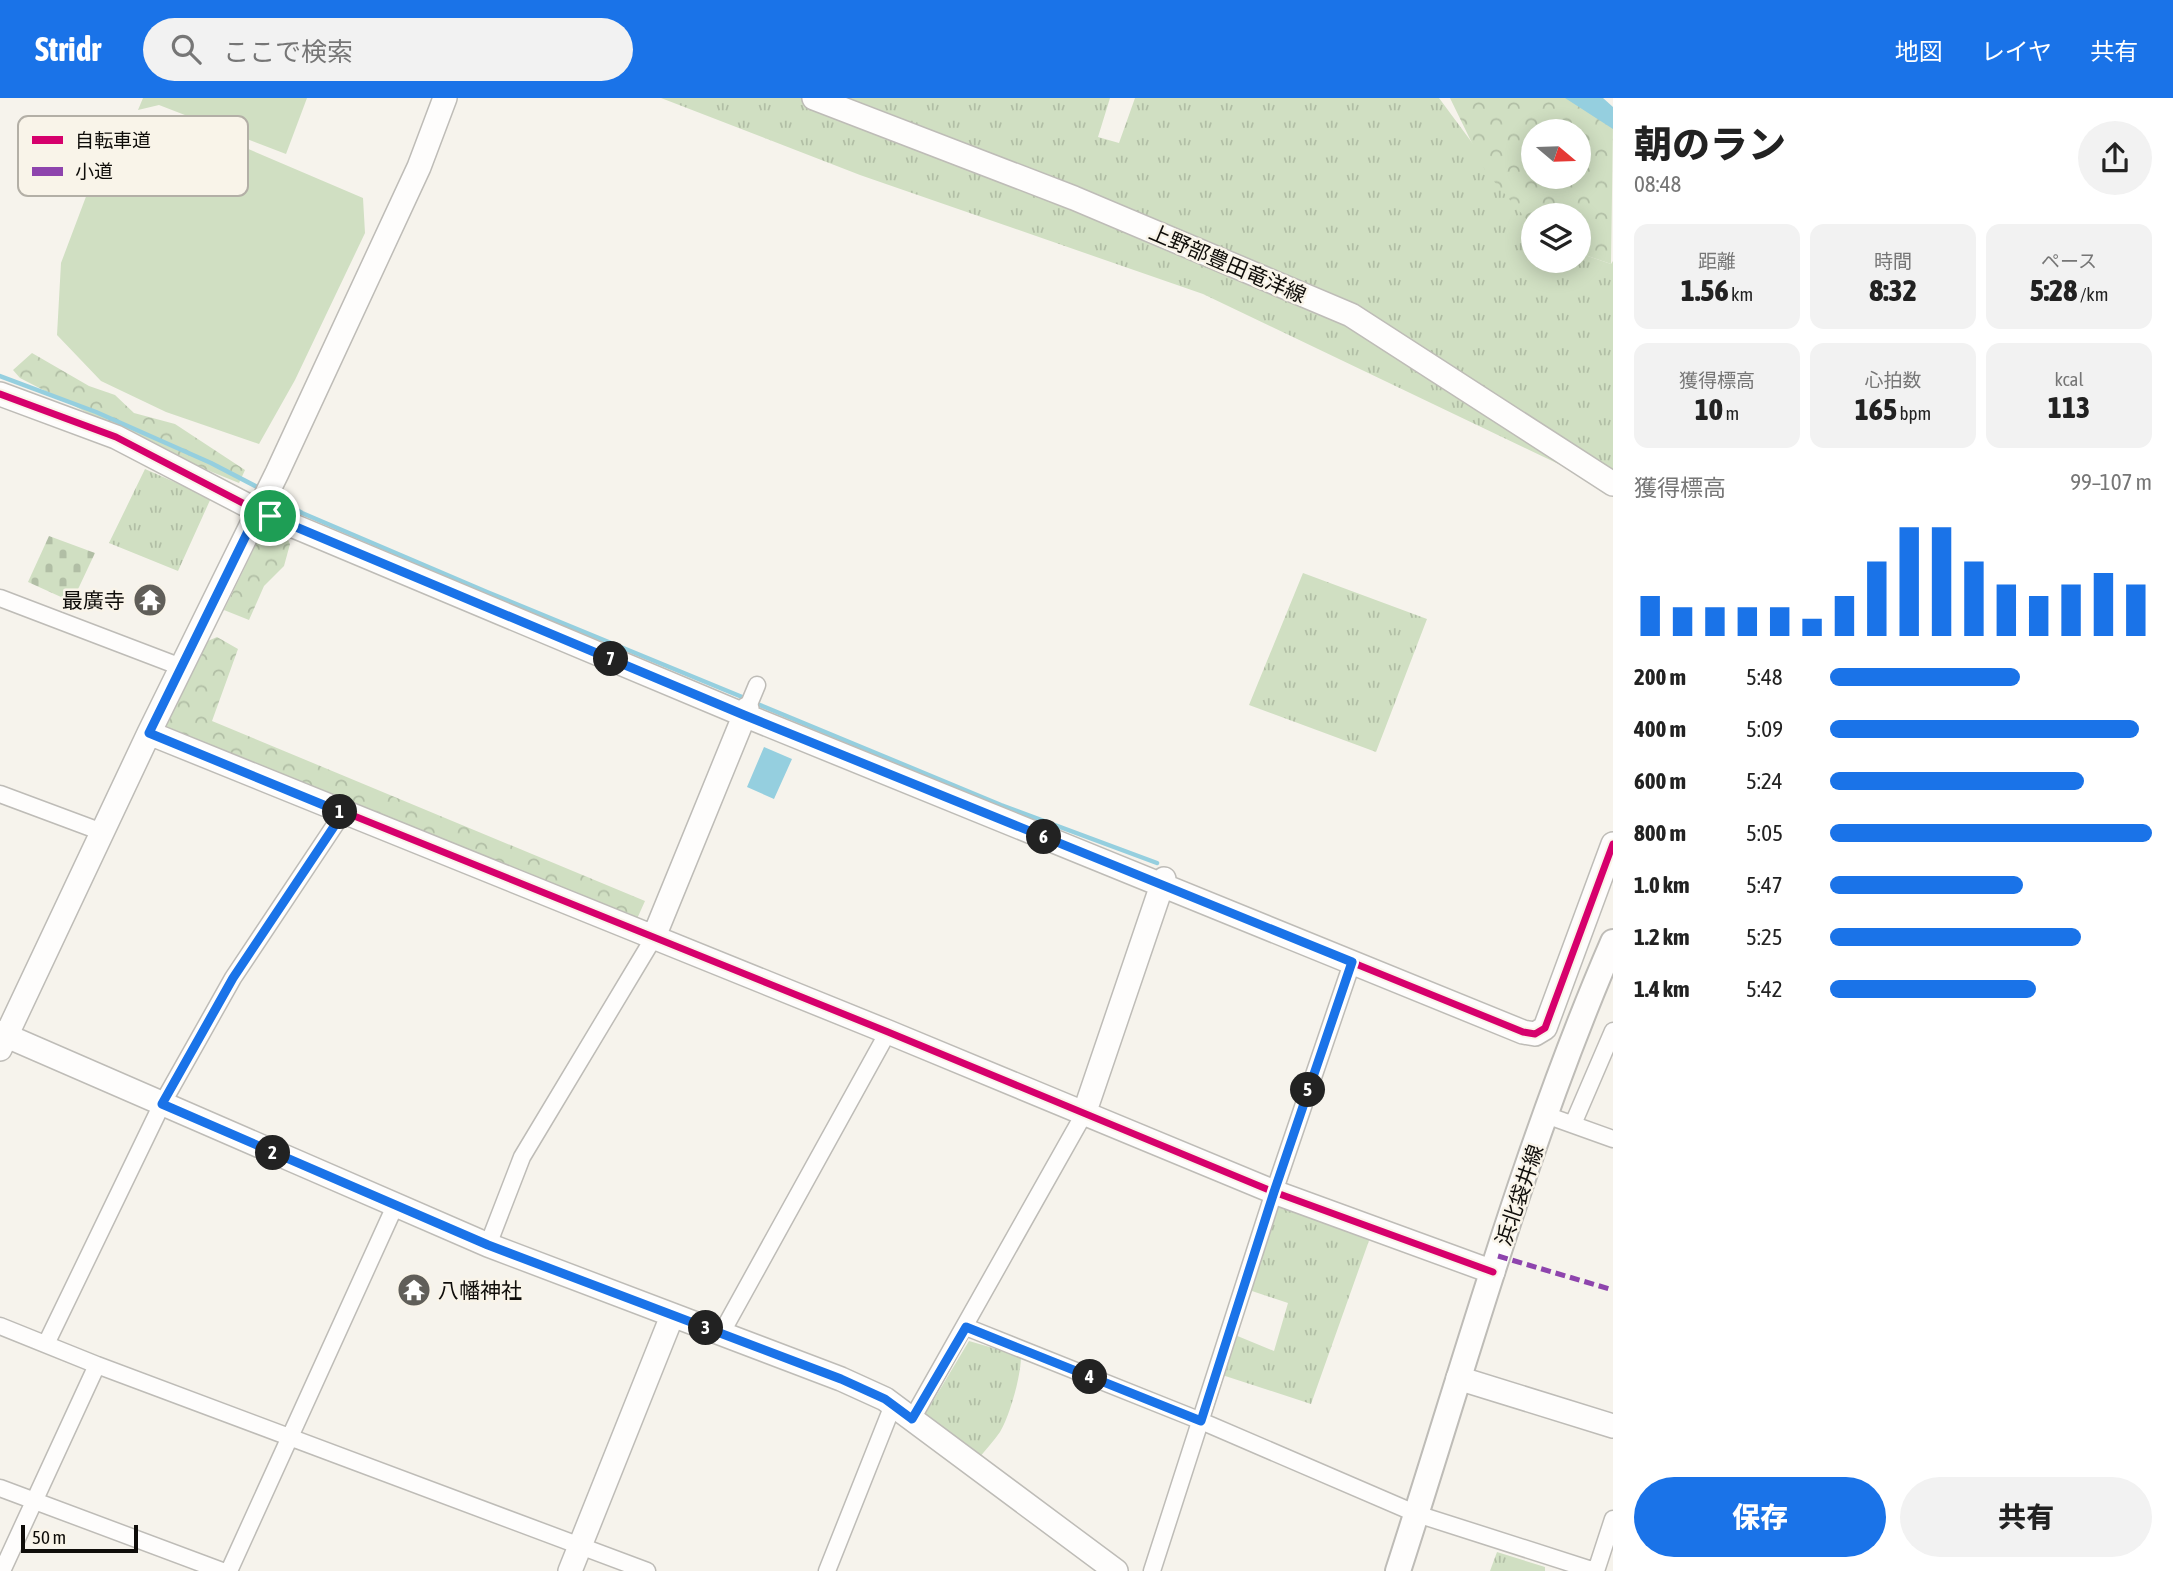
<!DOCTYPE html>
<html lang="ja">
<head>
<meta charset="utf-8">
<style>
  :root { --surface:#fff; --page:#f2f2f2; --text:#222; --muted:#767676; --accent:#1a73e8 }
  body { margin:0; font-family:"Asap Condensed","Noto Sans JP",sans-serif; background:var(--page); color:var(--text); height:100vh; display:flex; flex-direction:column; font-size:26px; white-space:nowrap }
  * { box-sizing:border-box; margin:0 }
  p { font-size:23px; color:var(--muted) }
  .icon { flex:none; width:38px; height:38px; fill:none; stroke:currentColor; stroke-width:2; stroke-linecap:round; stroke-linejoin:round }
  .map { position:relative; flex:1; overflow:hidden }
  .drawer { display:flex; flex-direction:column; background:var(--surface); width:560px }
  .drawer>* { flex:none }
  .needle { width:46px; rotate:109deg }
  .controls { position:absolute; left:1521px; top:21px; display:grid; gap:14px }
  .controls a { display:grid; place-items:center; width:70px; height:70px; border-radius:50%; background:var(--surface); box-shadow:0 4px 18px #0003; font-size:35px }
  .scale { position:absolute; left:21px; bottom:18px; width:117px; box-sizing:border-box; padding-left:7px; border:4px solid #0f0d0a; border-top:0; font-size:19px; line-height:24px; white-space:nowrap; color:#0f0d0a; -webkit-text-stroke:5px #f9f4e9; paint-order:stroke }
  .pin { position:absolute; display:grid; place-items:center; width:60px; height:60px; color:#fff; margin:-30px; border:4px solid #fff; border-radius:50%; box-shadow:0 2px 7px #0007 }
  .km { position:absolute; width:35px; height:35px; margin:-18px; border-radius:50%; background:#222; color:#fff; font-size:19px; line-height:35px; text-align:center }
  .round { display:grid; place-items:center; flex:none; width:74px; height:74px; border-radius:37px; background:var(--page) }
  .summary { display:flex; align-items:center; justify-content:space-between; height:119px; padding:0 21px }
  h1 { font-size:38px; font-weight:800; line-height:52px }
  .stats { display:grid; grid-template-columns:repeat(3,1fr); gap:10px; height:119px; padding:7px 21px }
  .stats div { display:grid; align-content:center; border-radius:14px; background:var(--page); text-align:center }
  .stats b { font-size:30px; font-weight:800 }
  .stats small { font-size:19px; font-weight:400 }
  .stats p { font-size:19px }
  .chart { height:196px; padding:14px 21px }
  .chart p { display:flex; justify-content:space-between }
  .chart svg { width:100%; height:126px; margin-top:7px; stroke:var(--accent); stroke-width:6 }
  .action { display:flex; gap:14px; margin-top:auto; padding:14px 21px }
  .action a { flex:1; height:80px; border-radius:42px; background:var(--accent); color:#fff; font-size:28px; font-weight:800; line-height:80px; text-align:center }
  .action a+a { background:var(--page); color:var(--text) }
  ul { padding:0 21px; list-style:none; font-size:23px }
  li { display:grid; grid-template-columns:112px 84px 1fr; align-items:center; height:52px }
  li i { height:18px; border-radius:9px; background:var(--accent) }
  header { display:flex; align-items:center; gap:42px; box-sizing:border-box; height:98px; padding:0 35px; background:var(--accent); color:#fff }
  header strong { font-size:33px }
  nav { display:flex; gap:38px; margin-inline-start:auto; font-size:24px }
  .search { width:490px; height:63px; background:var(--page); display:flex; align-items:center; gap:18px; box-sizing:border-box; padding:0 24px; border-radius:38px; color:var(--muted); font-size:26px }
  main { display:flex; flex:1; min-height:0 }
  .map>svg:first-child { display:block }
  .grass { fill:url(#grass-tufts) }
  .forest { fill:url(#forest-crowns); fill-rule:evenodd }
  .cemetery { fill:url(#cemetery-stones) }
  .garden { fill:#d0dfc2 }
  .water { fill:#95cfdf }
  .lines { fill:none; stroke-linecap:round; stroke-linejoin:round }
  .stream { stroke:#95cfdf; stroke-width:4.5 }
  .street-casing { stroke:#bebcb7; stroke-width:19 }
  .secondary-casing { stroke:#bebcb7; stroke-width:26 }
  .primary-casing { stroke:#bebcb7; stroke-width:28 }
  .street { stroke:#fefdfc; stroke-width:16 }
  .secondary { stroke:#fefdfc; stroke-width:23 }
  .primary { stroke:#fefdfc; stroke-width:24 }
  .quiet { stroke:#8e44ad; stroke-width:5; stroke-dasharray:10 5; stroke-linecap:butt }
  .cycleway-casing { stroke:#f9f4e9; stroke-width:11 }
  .cycleway { stroke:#d6006c; stroke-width:7 }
  .route-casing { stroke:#fff; stroke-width:14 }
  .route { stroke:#1a73e8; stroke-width:9 }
  .labels { text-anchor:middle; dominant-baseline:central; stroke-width:5; stroke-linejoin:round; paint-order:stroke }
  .street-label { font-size:21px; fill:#0f0d0a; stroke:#f9f4e9 }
  .poi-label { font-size:21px; fill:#0f0d0a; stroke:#f9f4e9; text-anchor:end }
  .key { fill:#f9f4e9; stroke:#b3afa6; stroke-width:2 }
  .key-label { font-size:19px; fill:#0f0d0a }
</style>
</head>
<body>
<header>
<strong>Stridr</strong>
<div class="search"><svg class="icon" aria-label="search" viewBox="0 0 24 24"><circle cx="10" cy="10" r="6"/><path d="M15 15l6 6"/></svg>ここで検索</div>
<nav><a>地図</a><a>レイヤ</a><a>共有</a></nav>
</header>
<main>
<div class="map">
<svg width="1613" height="1473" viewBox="0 0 1613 1473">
  <defs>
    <pattern id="grass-tufts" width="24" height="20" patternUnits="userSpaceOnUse" patternTransform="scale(1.75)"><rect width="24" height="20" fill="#d0dfc2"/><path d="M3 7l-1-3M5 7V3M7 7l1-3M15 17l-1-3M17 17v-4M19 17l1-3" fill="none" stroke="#b1bea5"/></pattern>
    <pattern id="forest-crowns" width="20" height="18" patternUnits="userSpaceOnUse" patternTransform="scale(1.75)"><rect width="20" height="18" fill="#d0dfc2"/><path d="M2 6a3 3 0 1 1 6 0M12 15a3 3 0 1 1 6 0" fill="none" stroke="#b1bea5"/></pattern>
    <pattern id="cemetery-stones" width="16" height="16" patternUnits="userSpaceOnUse" patternTransform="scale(1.75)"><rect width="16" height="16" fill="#d0dfc2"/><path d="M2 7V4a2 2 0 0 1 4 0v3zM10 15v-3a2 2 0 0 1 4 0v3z" fill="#b1bea5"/></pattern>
  </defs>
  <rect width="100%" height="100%" fill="#f6f3ec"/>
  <path class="grass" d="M 661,0 L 1110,0 L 1098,39 L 1119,45 L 1135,0 L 1439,0 L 1533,127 L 1533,163 L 1578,163 L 1579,155 L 1611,166 L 1613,163 L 1613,392 L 1203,196 L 860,77 Z
    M 145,371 L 211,400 L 178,473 L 109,445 Z
    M 1303,475 L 1427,521 L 1376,654 L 1249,607 Z
    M 1272,1101 L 1371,1137 L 1311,1306 L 1216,1275 L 1235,1237 L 1274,1253 L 1288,1205 L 1243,1190 Z
    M 969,1243 L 1021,1258 C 1021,1278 1010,1317 1000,1334 C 994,1343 986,1351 979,1360 L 924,1318 Z
    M 1497,1454 L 1545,1469 L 1545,1473 L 1490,1473 Z"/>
  <path class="forest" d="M 1450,0 L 1567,0 L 1613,26 L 1611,166 L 1579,155 L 1578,117 L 1533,117 L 1533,129 L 1486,74 ZM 1533,33 L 1578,33 L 1578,79 L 1533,79 Z
    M 32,255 L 89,288 L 115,297 L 134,315 L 175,326 L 245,372 L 239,385 L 163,354 L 20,280 L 13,272 Z
    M 270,418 L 278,421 L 290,446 L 284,468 L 264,488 L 249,522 L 224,512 Z
    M 217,539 L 238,551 L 212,623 L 645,803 L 632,832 L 160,640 L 203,545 Z"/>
  <path class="cemetery" d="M 49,438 L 95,455 L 72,504 L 28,484 Z"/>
  <path class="garden" d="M 143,0 L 307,0 L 286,56 L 159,7 L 138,12 Z
    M 178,21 L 363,100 L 365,135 L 295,282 L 259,346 L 166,314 L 101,283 L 57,237 L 61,165 L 90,88 L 138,24 Z"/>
  <path class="water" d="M 1565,0 L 1603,0 L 1613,9 L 1613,31 Z
    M 764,649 L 792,661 L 774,701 L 747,689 Z"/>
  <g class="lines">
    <path class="stream" d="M 0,278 L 96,314 L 211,365 L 263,392
      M 273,398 L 302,415 L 487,494 L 747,601
      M 755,605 L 1001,707 L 1157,765"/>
    <defs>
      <path id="street" d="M 0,500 L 181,569
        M 747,611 L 757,587
        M 0,696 L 102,734
        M 1546,1017 L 1613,1041
        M 1573,1026 L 1613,933
        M 488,1147 L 522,1059 L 653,841
        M 0,1228 L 97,1267 L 647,1473
        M 966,1229 L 1201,1323 L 1417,1416 L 1595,1473
        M 721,1236 L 888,934
        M 46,1246 L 162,1006 L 233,880 L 343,715
        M 912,1321 L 1084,1016
        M 0,1390 L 222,1473
        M 2,1473 L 97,1267
        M 229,1473 L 395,1108
        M 827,1473 L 893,1307
        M 1152,1473 L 1274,1094 L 1352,865
        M 1596,1473 L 1613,1421"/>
      <path id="secondary" d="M 814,0 L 1074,100 L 1351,217 L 1613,386
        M 0,296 L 116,339 L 258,413 L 744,617 L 1523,934 L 1535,936 L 1545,930 L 1613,746
        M 149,635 L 888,934 L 1274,1094 L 1493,1174
        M 653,841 L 747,611
        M 0,935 L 488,1147 L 841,1281 L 885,1301 L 1116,1473
        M 0,951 L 149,635 L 277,375 L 419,69 L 445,0
        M 1084,1016 L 1164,781
        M 1458,1280 L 1613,1328
        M 570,1473 L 672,1218"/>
      <path id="primary" d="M 1398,1473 C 1466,1263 1525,1047 1613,844"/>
    </defs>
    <use href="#street" class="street-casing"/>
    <use href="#secondary" class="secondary-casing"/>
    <use href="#primary" class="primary-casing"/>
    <use href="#street" class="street"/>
    <use href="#secondary" class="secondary"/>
    <use href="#primary" class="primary"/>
    <path class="quiet" d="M 1498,1158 L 1613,1192"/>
    <defs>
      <path id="cycleway" d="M 0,296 L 116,339 L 258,413 L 744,617 L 1523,934 L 1535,936 L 1545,930 L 1613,746
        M 149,635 L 888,934 L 1274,1094 L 1493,1174"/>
    </defs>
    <use href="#cycleway" class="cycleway-casing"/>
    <use href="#cycleway" class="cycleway"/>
  </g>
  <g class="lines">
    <defs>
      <path id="route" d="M 258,413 L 744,617 L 1352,864 L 1274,1094 L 1201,1323 L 966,1229 L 912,1321 L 885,1301 L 841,1281 L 488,1147 L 162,1006 L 233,880 L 343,715 L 149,635 Z"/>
    </defs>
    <use href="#route" class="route-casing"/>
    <use href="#route" class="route"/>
  </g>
  <defs>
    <symbol id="temple-disc" viewBox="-11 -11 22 22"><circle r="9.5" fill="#605e59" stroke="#f9f4e9"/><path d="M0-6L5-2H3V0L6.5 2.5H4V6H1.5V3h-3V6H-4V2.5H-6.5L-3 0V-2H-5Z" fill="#fff"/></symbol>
  </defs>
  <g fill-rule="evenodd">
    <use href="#temple-disc" x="131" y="483" width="38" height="38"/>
    <use href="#temple-disc" x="395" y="1173" width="38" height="38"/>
  </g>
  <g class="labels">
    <g class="street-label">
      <text transform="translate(1228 165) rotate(23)">上野部豊田竜洋線</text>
      <text transform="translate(1519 1097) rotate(-71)">浜北袋井線</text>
    </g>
    <g class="poi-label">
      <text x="125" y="502">最廣寺</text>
      <text x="438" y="1192" text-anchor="start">八幡神社</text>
    </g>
  </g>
  <rect x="18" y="18" width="230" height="80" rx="10" class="key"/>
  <rect x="32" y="38" width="31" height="8" fill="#d6006c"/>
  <rect x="32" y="69" width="31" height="9" fill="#8e44ad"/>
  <g class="key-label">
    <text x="75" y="49">自転車道</text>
    <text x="75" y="80">小道</text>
  </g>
</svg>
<div class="controls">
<a><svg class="needle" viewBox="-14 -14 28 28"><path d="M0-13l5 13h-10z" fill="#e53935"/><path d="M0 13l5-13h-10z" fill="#767676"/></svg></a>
<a><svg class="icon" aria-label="layers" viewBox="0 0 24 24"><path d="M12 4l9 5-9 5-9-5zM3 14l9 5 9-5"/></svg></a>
</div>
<div class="scale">50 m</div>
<div class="pin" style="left:270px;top:418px;background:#1e9e55"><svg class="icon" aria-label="arrive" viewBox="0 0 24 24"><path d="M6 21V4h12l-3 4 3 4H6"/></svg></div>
<b class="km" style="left:340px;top:714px">1</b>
<b class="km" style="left:273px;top:1055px">2</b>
<b class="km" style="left:706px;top:1230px">3</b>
<b class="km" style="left:1090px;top:1279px">4</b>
<b class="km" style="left:1308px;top:992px">5</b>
<b class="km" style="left:1044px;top:739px">6</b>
<b class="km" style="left:611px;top:561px">7</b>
</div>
<section class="drawer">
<div class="summary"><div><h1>朝のラン</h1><p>08:48</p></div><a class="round"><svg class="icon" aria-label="share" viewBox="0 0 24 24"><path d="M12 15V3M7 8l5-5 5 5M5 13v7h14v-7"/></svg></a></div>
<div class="stats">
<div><p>距離</p><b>1.56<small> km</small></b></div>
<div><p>時間</p><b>8:32</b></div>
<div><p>ペース</p><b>5:28<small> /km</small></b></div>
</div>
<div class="stats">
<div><p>獲得標高</p><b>10<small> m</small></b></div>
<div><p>心拍数</p><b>165<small> bpm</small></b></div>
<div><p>kcal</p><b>113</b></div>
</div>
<div class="chart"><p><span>獲得標高</span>99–107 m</p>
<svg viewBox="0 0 160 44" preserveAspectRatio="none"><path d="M5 44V30M15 44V34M25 44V34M35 44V34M45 44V34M55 44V38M65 44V30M75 44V18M85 44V6M95 44V6M105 44V18M115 44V26M125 44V30M135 44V26M145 44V22M155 44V26"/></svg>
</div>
<ul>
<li><b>200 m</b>5:48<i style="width:59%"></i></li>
<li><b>400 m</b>5:09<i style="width:96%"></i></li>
<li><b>600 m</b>5:24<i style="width:79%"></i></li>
<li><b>800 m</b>5:05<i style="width:100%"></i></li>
<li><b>1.0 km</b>5:47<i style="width:60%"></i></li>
<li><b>1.2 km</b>5:25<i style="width:78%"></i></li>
<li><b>1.4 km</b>5:42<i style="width:64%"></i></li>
</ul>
<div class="action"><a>保存</a><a>共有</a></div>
</section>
</main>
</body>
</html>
